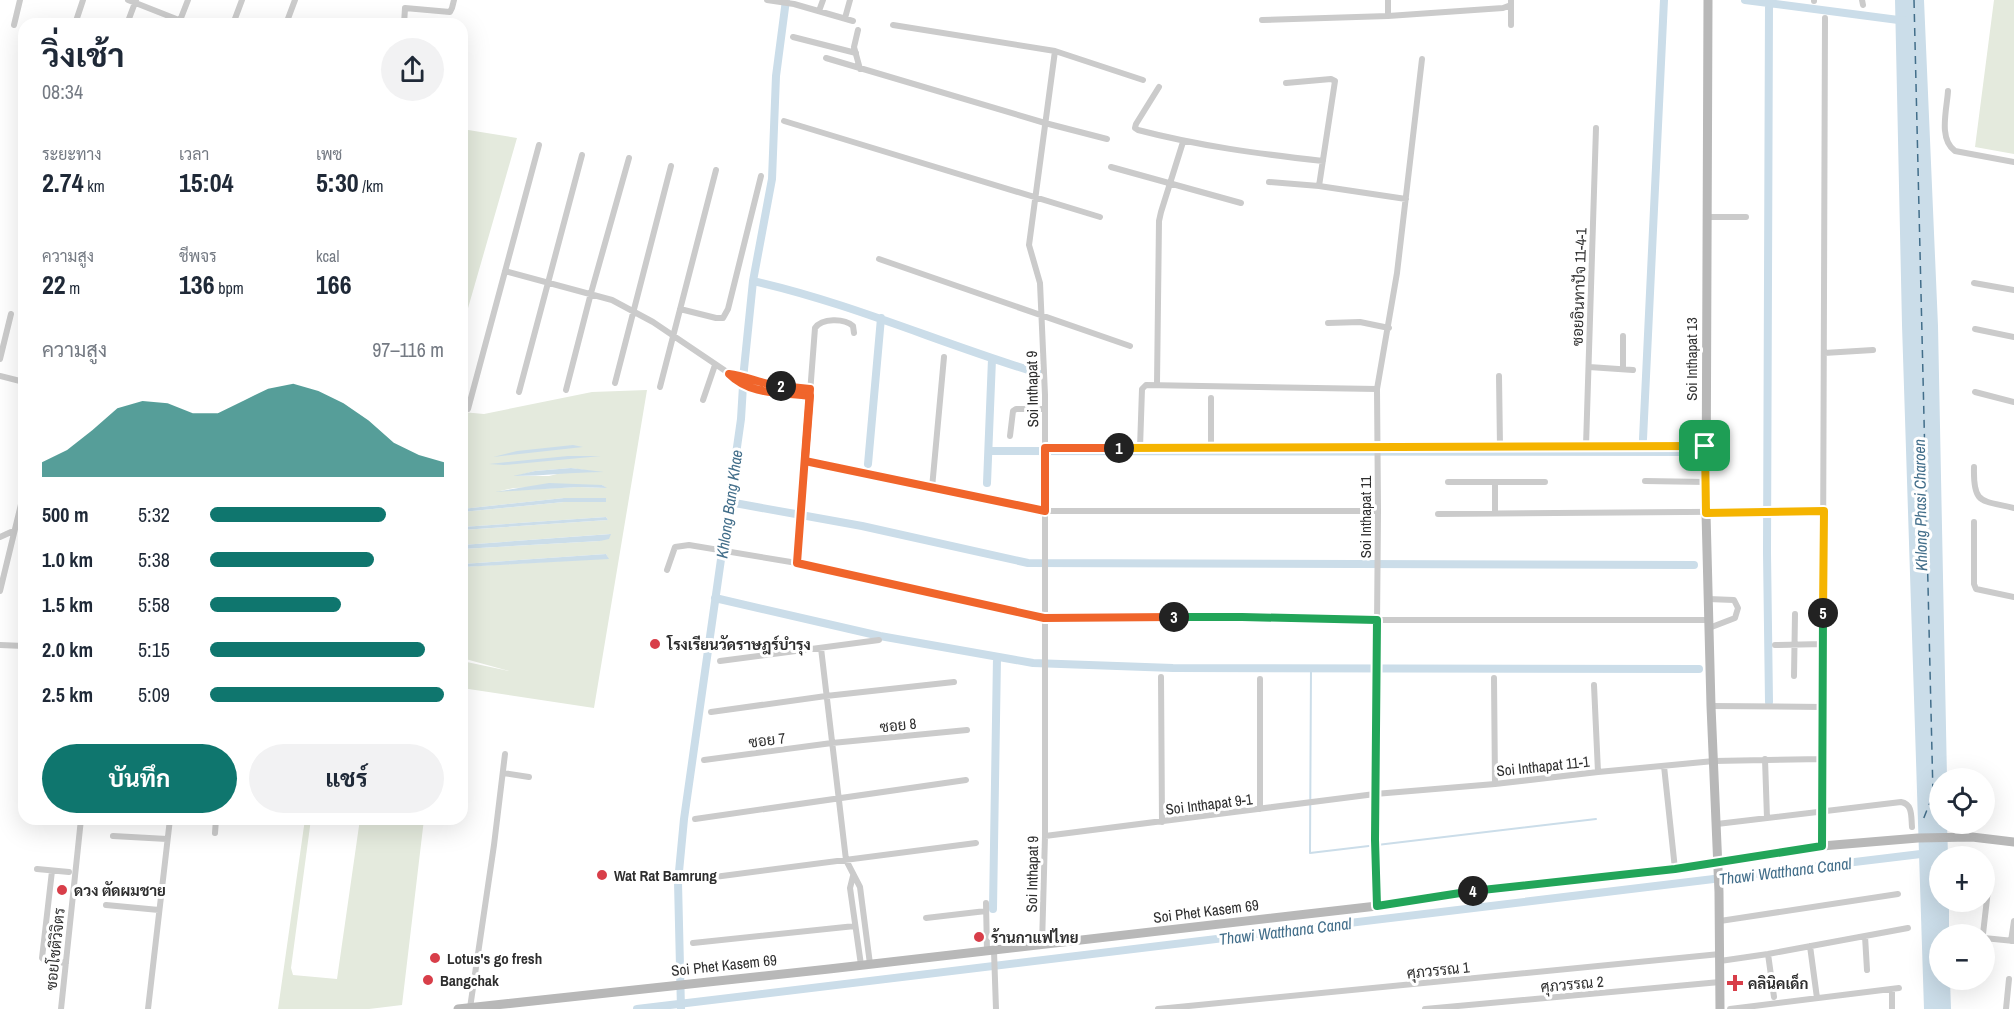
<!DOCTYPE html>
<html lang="th">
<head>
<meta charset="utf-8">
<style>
  :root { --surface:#fff; --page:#f2f2f3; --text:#1f2937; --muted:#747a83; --accent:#0f766e }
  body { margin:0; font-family:"Archivo Narrow",Sarabun,sans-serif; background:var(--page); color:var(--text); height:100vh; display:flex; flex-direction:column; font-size:22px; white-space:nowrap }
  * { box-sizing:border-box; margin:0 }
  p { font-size:20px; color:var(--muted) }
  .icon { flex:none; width:33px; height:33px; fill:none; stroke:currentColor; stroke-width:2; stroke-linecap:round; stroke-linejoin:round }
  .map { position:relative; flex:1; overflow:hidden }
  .side { position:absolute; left:18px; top:18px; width:450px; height:807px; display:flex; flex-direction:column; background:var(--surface); border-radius:18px; box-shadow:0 6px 24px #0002 }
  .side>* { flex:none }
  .fabs { position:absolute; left:1929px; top:768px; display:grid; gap:12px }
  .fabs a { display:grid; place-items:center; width:66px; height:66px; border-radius:50%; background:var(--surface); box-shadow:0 6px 24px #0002; font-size:30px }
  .pin { position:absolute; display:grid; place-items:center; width:51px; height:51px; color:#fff; margin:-26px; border-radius:12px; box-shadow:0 3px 9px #0006 }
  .km { position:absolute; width:30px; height:30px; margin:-15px; border-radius:50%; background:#222; color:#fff; font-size:16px; line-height:30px; text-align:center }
  .round { display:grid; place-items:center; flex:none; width:63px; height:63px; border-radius:32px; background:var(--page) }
  .head { display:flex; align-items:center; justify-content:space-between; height:102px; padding:0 24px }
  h1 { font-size:33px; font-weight:700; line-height:45px }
  .stats { display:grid; grid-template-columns:repeat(3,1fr); gap:9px; height:102px; padding:6px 24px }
  .stats div { display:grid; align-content:center }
  .stats b { font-size:26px; font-weight:700 }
  .stats small { font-size:16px; font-weight:400 }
  .stats p { font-size:16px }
  .chart { height:168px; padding:12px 24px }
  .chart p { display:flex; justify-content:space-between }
  .chart svg { width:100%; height:108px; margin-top:6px; fill:var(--accent); opacity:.7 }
  .button { display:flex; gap:12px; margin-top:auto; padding:12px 24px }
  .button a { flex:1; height:69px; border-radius:36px; background:var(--accent); color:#fff; font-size:24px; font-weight:700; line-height:69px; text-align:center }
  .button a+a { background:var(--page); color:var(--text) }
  ul { padding:0 24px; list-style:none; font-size:20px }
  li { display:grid; grid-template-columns:96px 72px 1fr; align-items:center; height:45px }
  li i { height:15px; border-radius:8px; background:var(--accent) }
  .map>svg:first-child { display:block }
  .green { fill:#e4eadd; fill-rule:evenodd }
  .water { fill:#cbdde9 }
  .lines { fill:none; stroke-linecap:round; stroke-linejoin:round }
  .stream { stroke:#cbdde9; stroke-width:2 }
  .canal { stroke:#cbdde9; stroke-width:8 }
  .ferry { stroke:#426e8a; stroke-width:1.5; stroke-dasharray:8 6; stroke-linecap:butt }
  .street { stroke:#cbcbcb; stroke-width:6 }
  .secondary { stroke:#b8b8b8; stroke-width:9 }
  .split-1-casing { stroke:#fff; stroke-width:12 }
  .split-2-casing { stroke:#fff; stroke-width:12 }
  .split-3-casing { stroke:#fff; stroke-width:12 }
  .split-4-casing { stroke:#fff; stroke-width:12 }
  .split-5-casing { stroke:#fff; stroke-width:12 }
  .split-6-casing { stroke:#fff; stroke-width:12 }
  .split-1 { stroke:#f5b400; stroke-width:8 }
  .split-2 { stroke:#f0652b; stroke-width:8 }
  .split-3 { stroke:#f0652b; stroke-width:8 }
  .split-4 { stroke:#22a559; stroke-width:8 }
  .split-5 { stroke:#22a559; stroke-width:8 }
  .split-6 { stroke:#f5b400; stroke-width:8 }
  .poi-dot { fill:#d83e49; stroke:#fff; stroke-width:2 }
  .labels { text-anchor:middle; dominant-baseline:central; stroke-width:6; stroke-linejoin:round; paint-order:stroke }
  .street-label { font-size:15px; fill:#2e2e2e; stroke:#fff }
  .poi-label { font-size:15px; font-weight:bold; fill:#2e2e2e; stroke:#fff; text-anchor:start }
  .water-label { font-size:16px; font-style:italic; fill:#426e8a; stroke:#fff }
</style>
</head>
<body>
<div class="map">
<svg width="2014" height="1009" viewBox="0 0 2014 1009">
  <rect width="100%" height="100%" fill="#fff"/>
  <path class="green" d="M 1994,0 L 2014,0 L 2014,154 L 1975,147 Z
    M 462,129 L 517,138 L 462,329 Z
    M 647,390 L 594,708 L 462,688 L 462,661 L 509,671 L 462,658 L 462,567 L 608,558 L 606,554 L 462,564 L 462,549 L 600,541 L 610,534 L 462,545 L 462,530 L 608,520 L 606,517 L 462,527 L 462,512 L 564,502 L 605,502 L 605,498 L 564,498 L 462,509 L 462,412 L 484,414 L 592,392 ZM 571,468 L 597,472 L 565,472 L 549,476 L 516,476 L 535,471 ZM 602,485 L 606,488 L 578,487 L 500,491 L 514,488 Z
    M 305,819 L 311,819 L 291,968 L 293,975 L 337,979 L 360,819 L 424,819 L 402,1005 L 369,1009 L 278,1009 Z"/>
  <path class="water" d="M 1895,0 L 1924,0 L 1938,326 L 1947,778 L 1940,778 L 1940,824 L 1947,824 L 1948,856 L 1940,856 L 1940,902 L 1949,902 L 1949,934 L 1940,934 L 1940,980 L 1950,980 L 1951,1009 L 1924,1009 L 1902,325 Z
    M 573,445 L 583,447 L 493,457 L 517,451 Z
    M 568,456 L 601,456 L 504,465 L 489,464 Z
    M 571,468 L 604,472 C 573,472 543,476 513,476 L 535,471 Z
    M 549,483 L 602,485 L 607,488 L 578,487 L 495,492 Z
    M 564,498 L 606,498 L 606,502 L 564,502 L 462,512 L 462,509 Z
    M 606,517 L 608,520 L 462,530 L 462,527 Z
    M 611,534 L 609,539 L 600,541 L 462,549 L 462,545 Z
    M 606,554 L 609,559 L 462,567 L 462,564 Z"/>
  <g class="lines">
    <path class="stream" d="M 1311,668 L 1310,853 L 1596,819"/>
    <path class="canal" d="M 1745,0 L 1906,21
      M 753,281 C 851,303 942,344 1038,373
      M 1643,439 L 1664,0
      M 989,451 L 1699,452
      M 868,464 L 881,318
      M 987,483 L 992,359
      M 729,502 L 862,526 L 1028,563 L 1694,565
      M 715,598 L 880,636 L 1033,663 L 1173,668 L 1699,669
      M 1769,702 L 1767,553 L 1769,4
      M 993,909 L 997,657
      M 637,1009 L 1929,853
      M 681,1009 L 678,882 L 684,819 L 741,419 L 744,369 L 753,281 L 772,179 L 776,76 L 786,0"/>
    <path class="ferry" d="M 1914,0 L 1933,795 L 1923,820"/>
    <path class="street" d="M 128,0 L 189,24
      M 767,0 L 794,4 L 853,21
      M 1814,0 L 1814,1
      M 1862,0 L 1863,5
      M 1511,5 L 1511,25
      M 819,11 L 823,0
      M 1388,16 L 1388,0
      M 845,18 L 850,0
      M 1262,20 L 1388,16 L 1503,8 L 1511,5 L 1511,0
      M 179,23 L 188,0
      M 75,24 L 83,0
      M 127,24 L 136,0
      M 233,24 L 242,0
      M 286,24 L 295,0
      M 337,24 L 338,23
      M 404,24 L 405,8 L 450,12 L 452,8 L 454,0
      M 14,25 L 20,0
      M 893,25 L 1055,51 L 1143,80
      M 858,30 L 854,47 L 860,69
      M 793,37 L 856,53
      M 826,58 L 1045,123 L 1107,139
      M 1286,83 L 1331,79 L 1335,81 L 1319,186
      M 1159,87 L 1136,124 L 1135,128 L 1138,130 C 1199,146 1260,154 1323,161
      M 1948,91 C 1947,109 1938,139 1955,151 L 2014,162
      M 784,121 L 1100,217
      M 1111,167 L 1241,203
      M 1269,182 L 1319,186 L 1406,199
      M 1707,217 L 1746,217
      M 879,259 L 1130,346
      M 505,271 L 612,300 L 653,322 L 730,374 C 750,396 782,392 810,396
      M 1974,283 L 2014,290
      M 680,309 L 716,318 L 723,318 L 728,309 L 761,176
      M 1328,323 L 1360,322 L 1389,328
      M 1975,329 L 2014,337
      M 1824,353 L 1873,350
      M 0,359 L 11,314
      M 1589,367 L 1633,370
      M 1623,369 L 1623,336
      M 730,374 L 741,375 L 772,385 L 810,389
      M 0,376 L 24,382
      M 1499,376 L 1500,447
      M 615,383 L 671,166
      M 1157,384 L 1159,221 L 1161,212 L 1183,142
      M 660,387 L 716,170
      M 566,390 L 591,293 L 629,158
      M 519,392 L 582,155
      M 1975,392 L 2014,402
      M 703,400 L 715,365
      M 468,409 L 539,145
      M 1010,436 L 1013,411 L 1016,409 L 1045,409
      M 1586,446 L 1596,128
      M 1045,448 L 1705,446
      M 1140,448 L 1142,389 L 1146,385 L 1377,389
      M 1211,448 L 1211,398
      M 805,461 L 1045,511 L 1378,511
      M 1974,467 C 1973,505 1981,500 2014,508
      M 1645,481 L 1706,482
      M 1448,482 L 1545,482
      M 932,488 L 944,357
      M 1495,513 L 1495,482
      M 1438,514 L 1824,511
      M 1974,522 L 1974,584 L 1976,589 L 2014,597
      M 0,537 L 11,532
      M 797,563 L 815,328 C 822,318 844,318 853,326 L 854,333
      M 667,570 L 675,547 L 689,545 L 797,563 L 1044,619 L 1242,617 L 1377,620 L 1709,620
      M 0,591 L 24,492
      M 1708,599 L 1734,600 L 1738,608 L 1735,618 L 1709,628
      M 0,645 L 24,646
      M 1775,645 L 1823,644
      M 821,648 L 846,860 L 860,887 L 870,964
      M 720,661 L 879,640
      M 1794,676 L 1795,614
      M 1161,677 L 1162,822
      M 1494,678 L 1495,784
      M 1594,685 L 1598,772
      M 1711,706 L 1823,707
      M 711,712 L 826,696 L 954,682
      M 1765,759 L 1767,818
      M 704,760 L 832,743 L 967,730
      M 1664,766 L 1675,869
      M 503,773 L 529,777
      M 1260,809 L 1260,679
      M 695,819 L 966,780
      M 1717,824 L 1901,802 C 1913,804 1911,817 1912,827
      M 215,833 L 216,819
      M 113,836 L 167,839
      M 1045,836 L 1375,794 L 1495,784 L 1598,772 L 1714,761 L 1823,759
      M 1822,846 L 1825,18
      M 37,869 L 69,872
      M 52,871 L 42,958 L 46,961 L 66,963
      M 853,876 L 850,888 L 861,965
      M 699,879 L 976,843
      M 986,903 L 987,951
      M 106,905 L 159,910
      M 1377,906 L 1375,852 L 1378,511 L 1377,389 L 1397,273 L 1422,59
      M 926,918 L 986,911
      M 1720,921 L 1898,894
      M 1983,934 L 1988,890
      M 1865,936 L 1867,970
      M 1984,938 L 2014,941
      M 2011,941 L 2014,921
      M 693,943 L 855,926
      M 1042,945 L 1045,836 L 1045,395 L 1040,283 L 1029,245 L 1055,51
      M 1810,946 L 1817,998
      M 994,951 L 996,1009
      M 1768,954 L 1774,997
      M 1720,961 L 1768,954 L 1908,928
      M 1892,989 L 1892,1009
      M 470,1008 L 494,845 L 505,754
      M 61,1009 L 81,819
      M 148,1009 L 170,819
      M 1158,1009 L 1720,954
      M 1425,1009 L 1720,982
      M 1730,1009 L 1899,988
      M 2006,1009 L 2009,979"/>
    <path class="secondary" d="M 1708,0 L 1706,513 L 1711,706 L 1719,892 L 1720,1009
      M 458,1009 L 829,969 L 1377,906 L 1463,892 L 1675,869 L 1822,846 L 1918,838 L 1972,837 L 2014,842"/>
  </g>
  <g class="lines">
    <defs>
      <path id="split-1" d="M 1119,448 L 1705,446"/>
      <path id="split-2" d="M 781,386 C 763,385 747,376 729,374 C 751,396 782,392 810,396 L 805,461 L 1045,511 L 1045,448 L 1119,448"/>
      <path id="split-3" d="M 781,386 L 810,389 L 797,563 L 1044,618 L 1174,617"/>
      <path id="split-4" d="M 1174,617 L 1242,617 L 1377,620 L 1375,840 L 1377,906 L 1473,891"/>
      <path id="split-5" d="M 1473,891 L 1675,869 L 1822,846 L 1823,613"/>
      <path id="split-6" d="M 1705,446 L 1706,513 L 1824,511 L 1823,613"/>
    </defs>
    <use href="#split-1" class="split-1-casing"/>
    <use href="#split-2" class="split-2-casing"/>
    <use href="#split-3" class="split-3-casing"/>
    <use href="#split-4" class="split-4-casing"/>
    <use href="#split-5" class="split-5-casing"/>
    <use href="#split-6" class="split-6-casing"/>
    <use href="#split-1" class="split-1"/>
    <use href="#split-2" class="split-2"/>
    <use href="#split-3" class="split-3"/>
    <use href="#split-4" class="split-4"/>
    <use href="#split-5" class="split-5"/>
    <use href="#split-6" class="split-6"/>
  </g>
  <g class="poi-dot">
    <circle cx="655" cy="644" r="6"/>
    <circle cx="602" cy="875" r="6"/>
    <circle cx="62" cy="890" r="6"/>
    <circle cx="979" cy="937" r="6"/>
    <circle cx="435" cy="958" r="6"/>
    <circle cx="428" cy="980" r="6"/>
    <path d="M1732 974h6v6h6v6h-6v6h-6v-6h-6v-6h6z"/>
  </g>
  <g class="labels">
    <g class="street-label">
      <text transform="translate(1579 287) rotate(-88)">ซอยอินทาปัจ 11-4-1</text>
      <text transform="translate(1691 359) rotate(-90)">Soi Inthapat 13</text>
      <text transform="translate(1032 389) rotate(-91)">Soi Inthapat 9</text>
      <text transform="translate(1365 517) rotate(-90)">Soi Inthapat 11</text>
      <text transform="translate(898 725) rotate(-6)">ซอย 8</text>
      <text transform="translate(767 740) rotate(-7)">ซอย 7</text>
      <text transform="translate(1543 766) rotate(-6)">Soi Inthapat 11-1</text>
      <text transform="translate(1209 804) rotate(-7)">Soi Inthapat 9-1</text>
      <text transform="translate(1032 874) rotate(-89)">Soi Inthapat 9</text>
      <text transform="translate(1206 911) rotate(-7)">Soi Phet Kasem 69</text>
      <text transform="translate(55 949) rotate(-84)">ซอยโชติวิจิตร</text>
      <text transform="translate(724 965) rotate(-6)">Soi Phet Kasem 69</text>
      <text transform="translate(1438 970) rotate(-6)">ศุภวรรณ 1</text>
      <text transform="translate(1572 984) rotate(-5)">ศุภวรรณ 2</text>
    </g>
    <g class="poi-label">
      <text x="667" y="644">โรงเรียนวัดราษฎร์บำรุง</text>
      <text x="614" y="875">Wat Rat Bamrung</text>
      <text x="74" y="890">ดวง ตัดผมชาย</text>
      <text x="991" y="937">ร้านกาแฟไทย</text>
      <text x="447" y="958">Lotus's go fresh</text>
      <text x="440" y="980">Bangchak</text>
      <text x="1748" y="983">คลินิคเด็ก</text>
    </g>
    <g class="water-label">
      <text transform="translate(729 504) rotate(-82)">Khlong Bang Khae</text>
      <text transform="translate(1920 505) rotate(-91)">Khlong Phasi Charoen</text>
      <text transform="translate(1785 871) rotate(-7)">Thawi Watthana Canal</text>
      <text transform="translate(1285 931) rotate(-7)">Thawi Watthana Canal</text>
    </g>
  </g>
</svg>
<div class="fabs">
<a><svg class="icon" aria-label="locate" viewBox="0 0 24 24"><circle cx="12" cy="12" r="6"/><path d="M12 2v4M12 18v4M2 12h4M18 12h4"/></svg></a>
<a>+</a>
<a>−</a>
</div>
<div class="pin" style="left:1705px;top:446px;background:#1e9e55"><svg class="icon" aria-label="arrive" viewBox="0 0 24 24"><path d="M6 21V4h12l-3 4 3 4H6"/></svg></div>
<b class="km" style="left:1119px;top:448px">1</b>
<b class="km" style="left:781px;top:386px">2</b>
<b class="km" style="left:1174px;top:617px">3</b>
<b class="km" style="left:1473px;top:891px">4</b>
<b class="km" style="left:1823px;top:613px">5</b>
<section class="side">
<div class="head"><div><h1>วิ่งเช้า</h1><p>08:34</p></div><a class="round"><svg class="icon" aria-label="share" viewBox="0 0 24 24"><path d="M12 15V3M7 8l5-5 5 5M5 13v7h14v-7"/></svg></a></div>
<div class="stats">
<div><p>ระยะทาง</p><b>2.74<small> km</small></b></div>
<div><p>เวลา</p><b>15:04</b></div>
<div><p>เพซ</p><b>5:30<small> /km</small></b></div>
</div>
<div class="stats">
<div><p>ความสูง</p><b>22<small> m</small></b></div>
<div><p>ชีพจร</p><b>136<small> bpm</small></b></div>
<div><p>kcal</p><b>166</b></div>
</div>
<div class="chart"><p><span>ความสูง</span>97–116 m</p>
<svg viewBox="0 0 160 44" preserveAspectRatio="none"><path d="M0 44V38L10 33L20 25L30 16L40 13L50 14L60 18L70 18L80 13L90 8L100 6L110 9L120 14L130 21L140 30L150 35L160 38V44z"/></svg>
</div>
<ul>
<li><b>500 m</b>5:32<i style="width:75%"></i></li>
<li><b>1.0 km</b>5:38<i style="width:70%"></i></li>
<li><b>1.5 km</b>5:58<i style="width:56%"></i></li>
<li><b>2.0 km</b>5:15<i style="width:92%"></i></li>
<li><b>2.5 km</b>5:09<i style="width:100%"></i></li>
</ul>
<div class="button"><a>บันทึก</a><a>แชร์</a></div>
</section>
</div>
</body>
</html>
